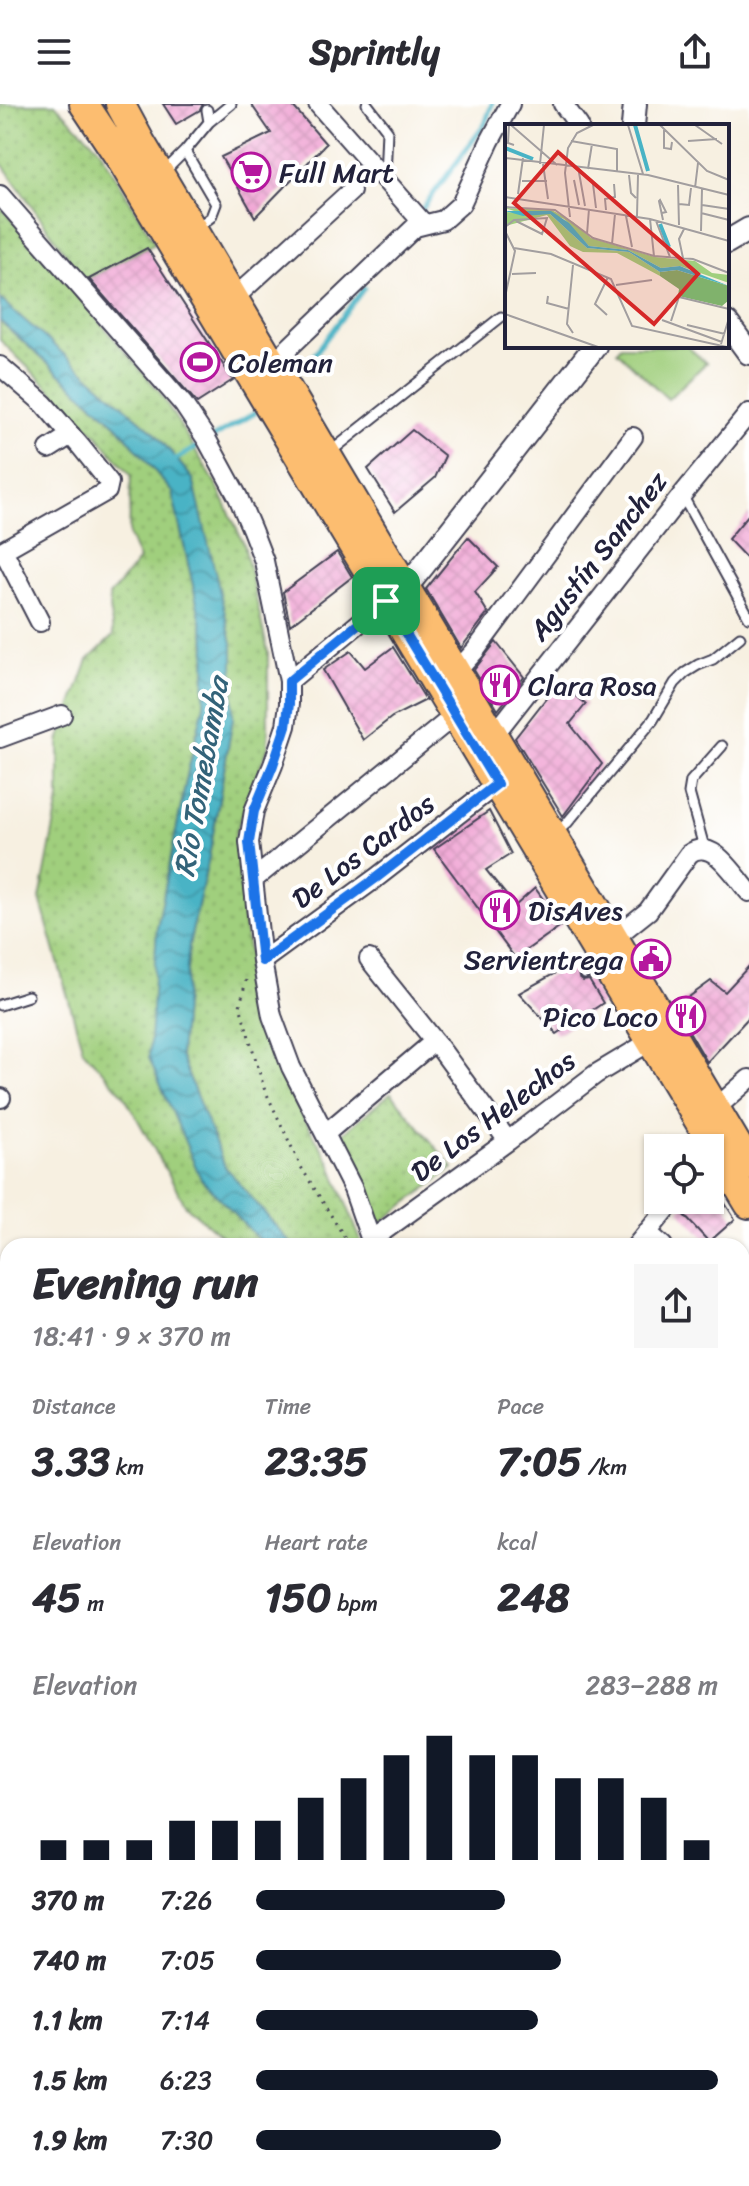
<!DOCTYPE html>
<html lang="en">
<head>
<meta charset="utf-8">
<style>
  :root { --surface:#fff; --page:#f7f7f7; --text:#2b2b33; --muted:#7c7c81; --accent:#111827 }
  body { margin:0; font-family:Sriracha,sans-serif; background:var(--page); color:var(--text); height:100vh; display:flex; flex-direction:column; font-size:30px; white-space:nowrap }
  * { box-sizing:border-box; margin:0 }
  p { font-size:26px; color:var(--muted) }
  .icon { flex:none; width:44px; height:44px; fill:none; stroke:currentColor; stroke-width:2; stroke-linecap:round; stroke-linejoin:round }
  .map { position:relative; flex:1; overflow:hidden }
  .drawer { position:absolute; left:0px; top:1134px; width:750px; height:948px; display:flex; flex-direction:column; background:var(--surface); border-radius:24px 24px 0 0; box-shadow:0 2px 6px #0004 }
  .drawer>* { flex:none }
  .tools { position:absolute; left:644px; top:1030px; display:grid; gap:16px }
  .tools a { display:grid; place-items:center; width:80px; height:80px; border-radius:0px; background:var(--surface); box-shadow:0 2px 6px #0004; font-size:40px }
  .pin { position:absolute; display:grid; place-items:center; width:68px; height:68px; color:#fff; margin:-34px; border-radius:16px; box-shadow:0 4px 12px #0006 }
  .round { display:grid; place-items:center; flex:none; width:84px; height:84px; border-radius:0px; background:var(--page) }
  .head { display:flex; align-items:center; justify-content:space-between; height:136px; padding:0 32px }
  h1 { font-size:44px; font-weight:700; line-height:60px }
  .metrics { display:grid; grid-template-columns:repeat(3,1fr); gap:12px; height:136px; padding:8px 32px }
  .metrics div { display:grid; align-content:center }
  .metrics b { font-size:40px; font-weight:700 }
  .metrics small { font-size:22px; font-weight:400 }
  .metrics p { font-size:22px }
  .chart { height:224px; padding:16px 32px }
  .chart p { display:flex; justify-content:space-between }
  .chart svg { width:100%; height:144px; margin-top:8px; stroke:var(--accent); stroke-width:6 }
  ul { padding:0 32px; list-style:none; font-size:26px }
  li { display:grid; grid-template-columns:128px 96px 1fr; align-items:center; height:60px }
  li i { height:20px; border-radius:10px; background:var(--accent) }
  header { display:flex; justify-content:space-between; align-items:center; height:104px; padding:0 32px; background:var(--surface); font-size:36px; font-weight:700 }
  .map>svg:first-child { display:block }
  .green { fill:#a0cf7d; stroke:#61785c; stroke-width:2 }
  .forest { fill:url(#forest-firs); stroke:#516a54; stroke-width:2 }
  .park { fill:url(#park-dots); stroke:#61785c; stroke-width:2 }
  .water { fill:url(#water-waves); stroke:#356a80; stroke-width:2 }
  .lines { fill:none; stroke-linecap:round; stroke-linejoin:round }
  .stream { stroke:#48b3c5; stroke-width:5 }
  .building { fill:url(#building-cross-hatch) }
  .service-casing { stroke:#424154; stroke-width:13 }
  .minor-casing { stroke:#424154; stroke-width:22 }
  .tertiary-casing { stroke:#424154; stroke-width:26 }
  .primary-casing { stroke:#424154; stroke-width:32 }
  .path { stroke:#424154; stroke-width:3; stroke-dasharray:2 6; stroke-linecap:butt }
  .service { stroke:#fff; stroke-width:9 }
  .minor { stroke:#fff; stroke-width:18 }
  .tertiary { stroke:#fff; stroke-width:22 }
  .primary { stroke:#fcbd6f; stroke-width:28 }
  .route-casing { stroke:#fff; stroke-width:16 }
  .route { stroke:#1a73e8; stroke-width:10 }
  .labels { text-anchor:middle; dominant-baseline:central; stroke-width:8; stroke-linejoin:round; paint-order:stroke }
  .poi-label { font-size:28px; fill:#22223b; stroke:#fff; text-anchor:start }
  .street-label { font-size:28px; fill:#22223b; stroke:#fff }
  .water-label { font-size:30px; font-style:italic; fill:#336379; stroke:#fff }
  .inset-river { fill:none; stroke:#48b3c5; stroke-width:4 }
  .inset-road { fill:none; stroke:#a29e9f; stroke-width:2 }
  .view { fill:#d62828; fill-opacity:0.15; stroke:#d62828; stroke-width:4 }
  .inset-edge { fill:none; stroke:#22223b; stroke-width:4 }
</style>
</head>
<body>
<header><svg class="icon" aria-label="menu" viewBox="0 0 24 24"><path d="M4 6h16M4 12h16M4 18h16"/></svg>Sprintly<svg class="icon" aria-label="share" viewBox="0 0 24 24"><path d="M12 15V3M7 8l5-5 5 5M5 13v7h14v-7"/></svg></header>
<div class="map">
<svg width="749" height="2082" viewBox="0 0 749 2082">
  <defs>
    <pattern id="forest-firs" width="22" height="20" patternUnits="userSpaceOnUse" patternTransform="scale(2)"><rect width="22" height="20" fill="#80b26c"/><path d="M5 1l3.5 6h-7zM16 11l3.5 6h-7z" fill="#68905a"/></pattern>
    <pattern id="park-dots" width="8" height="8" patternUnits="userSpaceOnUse" patternTransform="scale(2)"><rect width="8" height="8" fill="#a0cf7d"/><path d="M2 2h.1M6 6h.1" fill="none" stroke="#8ab16d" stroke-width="1.8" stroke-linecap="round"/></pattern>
    <pattern id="water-waves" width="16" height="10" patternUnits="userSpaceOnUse" patternTransform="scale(2)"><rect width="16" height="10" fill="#48b3c5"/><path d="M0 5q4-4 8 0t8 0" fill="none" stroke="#3c91a1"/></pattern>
    <pattern id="building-cross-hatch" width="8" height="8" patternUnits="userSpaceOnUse" patternTransform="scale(2)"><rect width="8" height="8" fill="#f0a3d3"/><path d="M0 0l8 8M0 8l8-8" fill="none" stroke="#ce8cb6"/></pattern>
  </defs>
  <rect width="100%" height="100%" fill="#fff"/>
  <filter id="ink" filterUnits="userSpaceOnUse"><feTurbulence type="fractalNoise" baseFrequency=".0125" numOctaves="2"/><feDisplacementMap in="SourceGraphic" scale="16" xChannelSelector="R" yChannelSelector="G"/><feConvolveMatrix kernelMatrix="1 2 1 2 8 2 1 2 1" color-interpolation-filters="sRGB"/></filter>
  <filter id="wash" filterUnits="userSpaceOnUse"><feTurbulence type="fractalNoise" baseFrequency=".006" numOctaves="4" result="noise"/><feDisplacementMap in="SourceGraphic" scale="32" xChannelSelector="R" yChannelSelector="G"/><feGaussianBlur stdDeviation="1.8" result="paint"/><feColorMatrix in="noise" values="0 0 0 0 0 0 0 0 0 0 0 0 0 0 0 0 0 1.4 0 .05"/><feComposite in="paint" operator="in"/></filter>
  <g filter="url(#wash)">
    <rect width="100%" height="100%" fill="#f7f0e1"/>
    <path class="green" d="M 621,242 L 687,242 L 706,259 L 668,295 L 617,247 Z"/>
    <path class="forest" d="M 425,2074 L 707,2074 L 709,2082 L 421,2082 L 419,2077 Z"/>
    <path class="park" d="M 0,0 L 55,0 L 99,44 L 155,139 L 85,177 L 0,57 Z
      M 0,102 L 159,287 L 216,380 L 244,440 L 268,548 L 268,643 L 235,730 L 245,827 L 261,916 L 298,1005 L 329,1056 L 363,1142 L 293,1142 L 225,1063 L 180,951 L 189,841 L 209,753 L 233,614 L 193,375 L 155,329 L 0,195 Z
      M 0,217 L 118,322 L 172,388 L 206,539 L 204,601 L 187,672 L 157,824 L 152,934 L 201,1075 L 265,1142 L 233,1142 L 186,1102 L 124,991 L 83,946 L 40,795 L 59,696 L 59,637 L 88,556 L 113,532 L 109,492 L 139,456 L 129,432 L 131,371 L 97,331 L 0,236 Z
      M 391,989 L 453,1064 L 374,1124 L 336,1035 Z
      M 749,1640 L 749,1699 L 742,1708 L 742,1651 Z
      M 742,1823 L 749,1834 L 749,2045 L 742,2028 Z"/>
    <path class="water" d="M 0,195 L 155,329 L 193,375 L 233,543 L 233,614 L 209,753 L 189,841 L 180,951 L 225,1063 L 293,1142 L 265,1142 L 201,1075 L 149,954 L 157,824 L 187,672 L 204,601 L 206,539 L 172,388 L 118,322 L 0,217 Z
      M 742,2028 L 749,2045 L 749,2082 L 709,2082 L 707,2074 L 742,2074 Z"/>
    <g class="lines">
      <path class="stream" d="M 420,108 L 485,20 L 492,0
        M 311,259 L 314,251 L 364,184
        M 173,357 L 255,309
        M 742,1672 L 749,1661"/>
    </g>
    <g id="blocks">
      <path class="building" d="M 163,0 L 203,0 L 200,6 L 176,20 Z
        M 251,0 L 291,0 L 326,40 L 255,113 L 221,53 L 271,29 Z
        M 147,144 L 233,276 L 197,299 L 89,175 Z
        M 412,326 L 445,352 L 435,374 L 395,408 L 368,365 Z
        M 749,410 L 749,457 L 728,435 Z
        M 468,433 L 498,463 L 475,488 L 488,509 L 461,544 L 426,485 Z
        M 337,448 L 352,473 L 290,521 L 283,488 Z
        M 496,538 L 524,573 L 498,606 L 474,566 Z
        M 393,543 L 426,596 L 392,613 L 363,636 L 323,566 L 351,547 L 365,564 Z
        M 559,578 L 586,600 L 570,620 L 602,660 L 563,712 L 515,634 Z
        M 489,707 L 511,750 L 486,766 L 515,802 L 535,784 L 562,821 L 515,854 L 434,745 Z
        M 577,857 L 581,864 L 578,868 L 579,874 L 583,877 L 589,876 L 603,899 L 557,930 L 519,889 Z
        M 749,862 L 749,913 L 707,958 L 675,903 L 711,877 L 725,888 Z
        M 710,1076 L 735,1115 L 709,1138 L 680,1107 L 686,1096 L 710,1096 Z"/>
    </g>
  </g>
  <g filter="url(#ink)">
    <use href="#blocks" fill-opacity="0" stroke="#424154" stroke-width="2"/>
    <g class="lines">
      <defs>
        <path id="service" d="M 367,0 L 387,26 L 385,74
          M 209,18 L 231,0
          M 185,47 L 216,100 L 211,113 L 195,125
          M 163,69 L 185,47 L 209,18 L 207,6
          M 329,349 L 501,213
          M 682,391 L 749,513
          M 556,729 L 567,719 L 653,616 L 675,579 L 685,569 L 698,561 L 713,555 L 740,533
          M 704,743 L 689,689 L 691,677 L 722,642
          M 585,870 L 600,858
          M 0,901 L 28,892
          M 0,1352 L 8,1351"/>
        <path id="minor" d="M 318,0 L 424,120
          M 563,0 L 579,22
          M 0,91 L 183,300 L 207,336 L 238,393 L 252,426 L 264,457 L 289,577 L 289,600 L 286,622 L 273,661 L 254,707 L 249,738 L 262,857 L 272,912 L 291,963 L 353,1085 L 373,1142
          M 233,195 L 351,87
          M 272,260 L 415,123 L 443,116 L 461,100 L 490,37 L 510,0
          M 0,262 L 44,300 L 81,343 L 109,378 L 107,387 L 0,448
          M 49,345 L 71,331
          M 3,446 L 40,518
          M 456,568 L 475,547 L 633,333
          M 289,577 L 386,497
          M 492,629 L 501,622 L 682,391 L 749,309
          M 0,634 L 62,611
          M 253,776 L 455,611
          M 614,834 L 648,807 L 689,750 C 712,732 734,771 749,788
          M 369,855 L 437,940
          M 262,857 L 376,774 L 497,680
          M 0,994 L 1,994
          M 715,1005 L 749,975
          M 326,1029 L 430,941 L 437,940 L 508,1037
          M 647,1128 L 663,1142
          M 371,1136 L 508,1037 L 596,970 L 651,937
          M 636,1142 L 674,1096
          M 0,1222 L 8,1240
          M 742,1386 L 749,1378
          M 0,1596 L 8,1584
          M 742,1634 L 749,1623
          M 742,1723 L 749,1714
          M 742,1799 L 749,1809"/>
        <path id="tertiary" d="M 633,22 L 635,0
          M 727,138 L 749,125
          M 727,219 L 749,249
          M 394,491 L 410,478 L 423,462 L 595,242"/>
        <path id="primary" d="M 84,0 L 120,54 L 749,1100
          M 120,0 L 141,39 L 749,1061"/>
      </defs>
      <use href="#service" class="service-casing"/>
      <use href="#minor" class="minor-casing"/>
      <use href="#tertiary" class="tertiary-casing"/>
      <use href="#primary" class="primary-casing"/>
      <path class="path" d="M 246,876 L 240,902 L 264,984 L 301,1063 L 350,1142
        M 742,1892 L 749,1906"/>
      <use href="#service" class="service"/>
      <use href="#minor" class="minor"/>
      <use href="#tertiary" class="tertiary"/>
      <use href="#primary" class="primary"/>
    </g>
  </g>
  <g class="lines" filter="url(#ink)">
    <defs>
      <path id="route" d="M 386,497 L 497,680 L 376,774 L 262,857 L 249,738 L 254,707 L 273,661 L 286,622 L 289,600 L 289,577 Z"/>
    </defs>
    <use href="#route" class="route-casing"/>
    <use href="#route" class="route"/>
  </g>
  <defs>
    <symbol id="supermarket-ring" viewBox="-11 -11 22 22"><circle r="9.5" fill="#fff" stroke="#b5179e" stroke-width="1.5"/><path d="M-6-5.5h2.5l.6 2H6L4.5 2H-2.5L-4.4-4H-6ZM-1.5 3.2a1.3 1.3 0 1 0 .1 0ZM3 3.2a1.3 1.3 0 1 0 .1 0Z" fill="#b5179e"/></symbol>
    <symbol id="stadium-ring" viewBox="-11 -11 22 22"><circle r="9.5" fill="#fff" stroke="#b5179e" stroke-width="1.5"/><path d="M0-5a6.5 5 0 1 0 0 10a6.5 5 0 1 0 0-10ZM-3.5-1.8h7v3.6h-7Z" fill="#b5179e"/></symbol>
    <symbol id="restaurant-ring" viewBox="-11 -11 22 22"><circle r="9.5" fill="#fff" stroke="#b5179e" stroke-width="1.5"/><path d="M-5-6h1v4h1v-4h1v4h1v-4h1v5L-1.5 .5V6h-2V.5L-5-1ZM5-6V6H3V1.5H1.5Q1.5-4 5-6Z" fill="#b5179e"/></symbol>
    <symbol id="civic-ring" viewBox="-11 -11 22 22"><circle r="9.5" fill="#fff" stroke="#b5179e" stroke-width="1.5"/><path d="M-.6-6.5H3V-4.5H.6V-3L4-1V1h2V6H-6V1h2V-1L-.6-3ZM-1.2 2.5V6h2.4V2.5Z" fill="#b5179e"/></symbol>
  </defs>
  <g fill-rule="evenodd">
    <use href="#supermarket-ring" x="229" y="46" width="44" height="44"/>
    <use href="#stadium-ring" x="178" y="236" width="44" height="44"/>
    <use href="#restaurant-ring" x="478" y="559" width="44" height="44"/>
    <use href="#restaurant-ring" x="478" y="784" width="44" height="44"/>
    <use href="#civic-ring" x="629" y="833" width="44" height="44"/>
    <use href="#restaurant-ring" x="664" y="890" width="44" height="44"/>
  </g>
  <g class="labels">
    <g class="poi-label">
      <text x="279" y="68">Full Mart</text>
      <text x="228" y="258">Coleman</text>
      <text x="528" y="581">Clara Rosa</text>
      <text x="528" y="806">DisAves</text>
      <text x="623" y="855" text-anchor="end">Servientrega</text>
      <text x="658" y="912" text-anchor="end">Pico Loco</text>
    </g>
    <g class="street-label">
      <text transform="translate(598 452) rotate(-52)">Agustín Sanchez</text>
      <text transform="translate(363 747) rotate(-37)">De Los Cardos</text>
      <text transform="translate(493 1012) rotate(-37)">De Los Helechos</text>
    </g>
    <g class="water-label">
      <text transform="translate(201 673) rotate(-80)">Río Tomebamba</text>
    </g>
  </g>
  <g transform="translate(505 20)">
    <rect width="224" height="224" fill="#f7f0e1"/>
    <path d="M 172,146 L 224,162 L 224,176 L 217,182 L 173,172 L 174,165 L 155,152 L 155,148 Z" fill="#80b26c"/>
    <path d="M 0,84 L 47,86 L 68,98 L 86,114 L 150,133 L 190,137 L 207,149 L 224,151 L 224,159 L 175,142 L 156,144 L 123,126 L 84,122 L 59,95 L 40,87 L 18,90 ZM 0,88 L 45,90 L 82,124 L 124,128 L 155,148 L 155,152 L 112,129 L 78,128 L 65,122 L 42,91 L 0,102 Z" fill="#a0cf7d"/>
    <path d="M 0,87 L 46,87 L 64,99 L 84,122 L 123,126 L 156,144 L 175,142 L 224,162 L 172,146 L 155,148 L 124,128 L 82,124 L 45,90 L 18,92 Z" fill="#48b3c5"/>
    <path class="inset-river" d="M 130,1 L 143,47M 0,24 L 28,35M 155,100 L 164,123"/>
    <path class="inset-road" d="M 4,1 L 3,19 L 9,21M 6,1 L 52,41M 123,1 L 138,50M 155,1 L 202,47 L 224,56M 190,1 L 217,20M 159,6 L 159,24 L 166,25 L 167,18M 66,17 L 112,25 L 112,49M 183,17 L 212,15M 0,34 L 143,51 L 224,71M 35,40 L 39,1M 38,40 L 43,75M 73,43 L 80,82M 83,45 L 87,20M 124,51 L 126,69 L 131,74M 69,56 L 74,81M 17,57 L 42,57M 88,60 L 91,84M 173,61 L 174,101M 190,64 L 193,39M 13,70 L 18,34M 0,73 L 145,95 L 224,117M 174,80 L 184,81 L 186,64M 197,81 L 224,85M 0,83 L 50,86 L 88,114 L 149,132 L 188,135 L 224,149M 101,86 L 100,75 L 110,73 L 109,60M 157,89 L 161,88 L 155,76 L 154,77 L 158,96M 196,89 L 224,96M 121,92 L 127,123M 132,92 L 133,51M 65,93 L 60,49 L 63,24 L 72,9 L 88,1M 145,95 L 149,132M 151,97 L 165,133M 0,103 L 9,96 L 42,94 L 37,110 L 11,97M 0,107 L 10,127 L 0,173M 196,107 L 197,65M 82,110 L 84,85M 107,120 L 110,90M 9,124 L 46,130 L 106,155 L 127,202 L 222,223M 178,134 L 174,115 L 179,105M 68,141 L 62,200 L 68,209M 7,150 L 31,149M 111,161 L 147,156M 43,172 L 42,179 L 64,185M 0,190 L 93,223M 102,191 L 90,180 L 103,153M 157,196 L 217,218M 166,197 L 174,173 L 224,185M 182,201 L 220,210M 216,220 L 224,194"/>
    <path class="view" d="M 53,28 L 193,150 L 149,200 L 9,79 Z"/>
    <rect width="224" height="224" class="inset-edge"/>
  </g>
</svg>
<div class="tools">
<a><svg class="icon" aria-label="locate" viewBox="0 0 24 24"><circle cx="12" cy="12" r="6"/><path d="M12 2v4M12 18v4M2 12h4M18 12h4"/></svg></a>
</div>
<div class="pin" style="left:386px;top:497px;background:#1e9e55"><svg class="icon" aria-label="arrive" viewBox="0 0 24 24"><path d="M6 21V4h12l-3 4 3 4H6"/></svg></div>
<section class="drawer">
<div class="head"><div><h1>Evening run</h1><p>18:41 · 9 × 370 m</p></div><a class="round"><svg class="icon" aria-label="share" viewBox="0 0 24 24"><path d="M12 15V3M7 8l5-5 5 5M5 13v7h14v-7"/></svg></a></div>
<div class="metrics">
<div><p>Distance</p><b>3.33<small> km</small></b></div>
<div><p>Time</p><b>23:35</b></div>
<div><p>Pace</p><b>7:05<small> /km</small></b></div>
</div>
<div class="metrics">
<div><p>Elevation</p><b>45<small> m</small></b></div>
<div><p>Heart rate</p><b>150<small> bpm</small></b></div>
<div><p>kcal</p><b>248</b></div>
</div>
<div class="chart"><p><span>Elevation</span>283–288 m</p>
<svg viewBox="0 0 160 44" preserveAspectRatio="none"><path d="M5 44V38M15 44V38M25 44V38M35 44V32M45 44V32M55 44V32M65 44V25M75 44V19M85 44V12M95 44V6M105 44V12M115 44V12M125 44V19M135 44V19M145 44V25M155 44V38"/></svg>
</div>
<ul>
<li><b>370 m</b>7:26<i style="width:54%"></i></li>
<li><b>740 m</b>7:05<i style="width:66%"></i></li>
<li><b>1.1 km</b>7:14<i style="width:61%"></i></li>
<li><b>1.5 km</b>6:23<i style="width:100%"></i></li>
<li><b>1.9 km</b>7:30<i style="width:53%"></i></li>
</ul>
</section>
</div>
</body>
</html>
